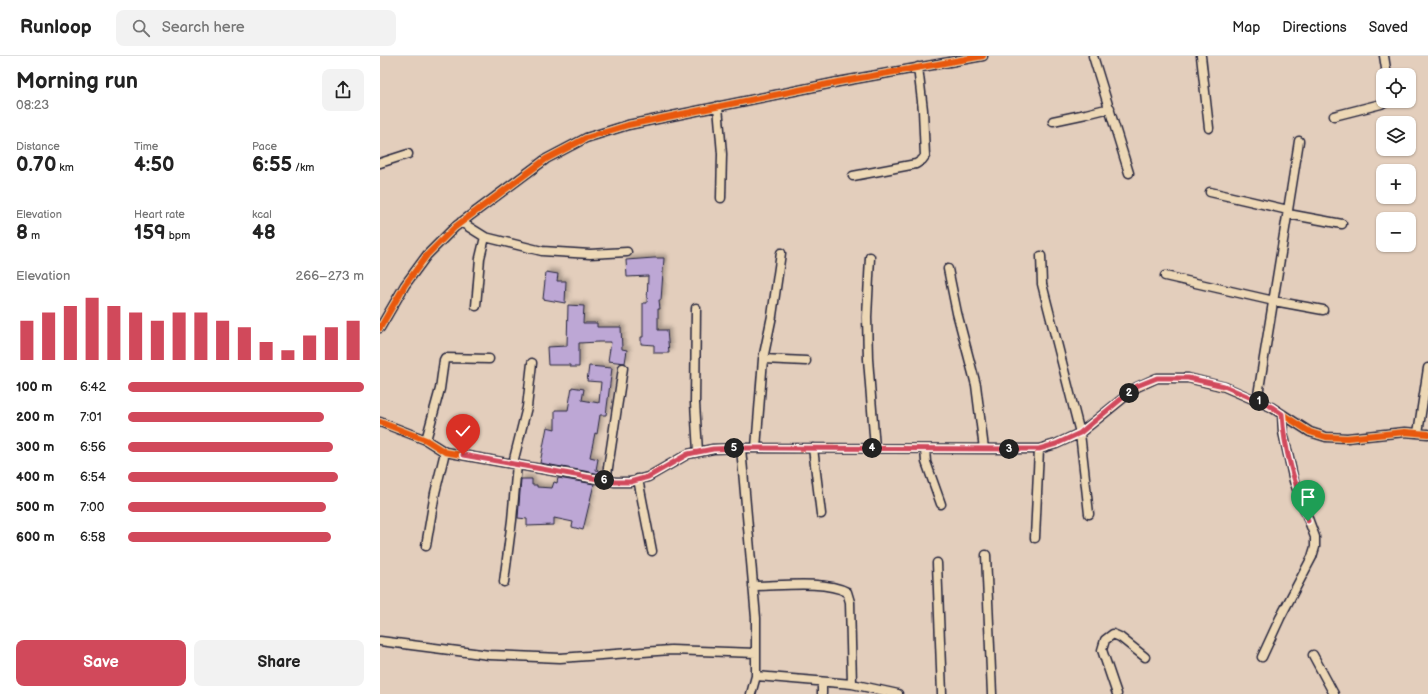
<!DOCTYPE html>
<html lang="en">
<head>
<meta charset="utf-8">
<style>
  :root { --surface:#fff; --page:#f2f2f2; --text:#222; --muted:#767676; --line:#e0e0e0; --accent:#d1495b }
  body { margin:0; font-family:"Balsamiq Sans",sans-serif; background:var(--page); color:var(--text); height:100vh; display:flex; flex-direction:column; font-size:15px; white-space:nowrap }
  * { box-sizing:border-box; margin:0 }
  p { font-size:13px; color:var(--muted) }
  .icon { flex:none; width:22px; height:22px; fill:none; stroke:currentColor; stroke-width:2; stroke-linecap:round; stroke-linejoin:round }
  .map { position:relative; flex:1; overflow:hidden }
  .panel { display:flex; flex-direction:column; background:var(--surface); width:380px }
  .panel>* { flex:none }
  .tools { position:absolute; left:996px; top:12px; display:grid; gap:8px }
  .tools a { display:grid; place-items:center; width:40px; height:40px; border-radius:8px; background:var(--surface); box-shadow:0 1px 3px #0004; font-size:20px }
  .pin { position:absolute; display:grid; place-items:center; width:34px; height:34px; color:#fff; margin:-41px -17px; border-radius:50% 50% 50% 0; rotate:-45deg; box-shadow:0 0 4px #0007 }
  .pin .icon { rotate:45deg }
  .km { position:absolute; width:20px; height:20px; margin:-10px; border-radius:50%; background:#222; color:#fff; font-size:11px; line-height:20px; text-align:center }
  .round { display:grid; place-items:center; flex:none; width:42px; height:42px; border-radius:8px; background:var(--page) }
  .headline { display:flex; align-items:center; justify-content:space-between; height:68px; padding:0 16px }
  h1 { font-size:22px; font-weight:700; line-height:30px }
  .stats { display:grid; grid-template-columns:repeat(3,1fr); gap:6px; height:68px; padding:4px 16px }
  .stats div { display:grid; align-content:center }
  .stats b { font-size:20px; font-weight:700 }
  .stats small { font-size:11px; font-weight:400 }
  .stats p { font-size:11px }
  .chart { height:112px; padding:8px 16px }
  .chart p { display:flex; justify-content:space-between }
  .chart svg { width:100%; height:72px; margin-top:4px; stroke:var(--accent); stroke-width:6 }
  .action { display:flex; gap:8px; margin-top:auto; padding:8px 16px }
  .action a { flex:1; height:46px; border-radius:8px; background:var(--accent); color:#fff; font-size:16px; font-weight:700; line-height:46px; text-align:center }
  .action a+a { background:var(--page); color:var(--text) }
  ul { padding:0 16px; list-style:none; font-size:13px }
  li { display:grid; grid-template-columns:64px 48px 1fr; align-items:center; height:30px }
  li i { height:10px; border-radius:5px; background:var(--accent) }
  header { display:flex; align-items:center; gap:24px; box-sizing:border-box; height:56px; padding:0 20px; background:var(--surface); border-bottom:1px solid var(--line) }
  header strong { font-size:19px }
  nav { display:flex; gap:22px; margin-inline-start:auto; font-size:14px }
  .search { width:280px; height:36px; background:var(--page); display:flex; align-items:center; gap:10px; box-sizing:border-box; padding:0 14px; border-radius:8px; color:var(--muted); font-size:15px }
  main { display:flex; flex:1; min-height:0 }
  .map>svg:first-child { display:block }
  .building { fill:#bda7d5; stroke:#22223b; filter:url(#shadow) }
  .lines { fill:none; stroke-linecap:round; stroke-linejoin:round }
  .minor-casing { stroke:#22223b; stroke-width:11 }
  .minor { stroke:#edd8b6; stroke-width:8 }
  .cycleway-casing { stroke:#edd8b6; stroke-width:8 }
  .cycleway { stroke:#e8590c; stroke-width:6 }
  .route-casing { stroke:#fff; stroke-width:8 }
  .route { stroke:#d1495b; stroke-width:5 }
</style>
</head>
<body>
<header>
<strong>Runloop</strong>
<div class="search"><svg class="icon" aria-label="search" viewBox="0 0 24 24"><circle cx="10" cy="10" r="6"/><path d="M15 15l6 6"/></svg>Search here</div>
<nav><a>Map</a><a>Directions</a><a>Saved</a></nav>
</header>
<main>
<section class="panel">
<div class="headline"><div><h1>Morning run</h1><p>08:23</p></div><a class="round"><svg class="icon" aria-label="share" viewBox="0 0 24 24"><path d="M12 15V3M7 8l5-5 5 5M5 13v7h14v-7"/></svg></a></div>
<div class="stats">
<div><p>Distance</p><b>0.70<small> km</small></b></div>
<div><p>Time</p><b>4:50</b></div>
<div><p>Pace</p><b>6:55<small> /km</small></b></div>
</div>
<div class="stats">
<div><p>Elevation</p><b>8<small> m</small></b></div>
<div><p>Heart rate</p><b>159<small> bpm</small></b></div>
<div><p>kcal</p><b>48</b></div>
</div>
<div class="chart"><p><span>Elevation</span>266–273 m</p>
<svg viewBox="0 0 160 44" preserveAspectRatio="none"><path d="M5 44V20M15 44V15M25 44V11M35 44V6M45 44V11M55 44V15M65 44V20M75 44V15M85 44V15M95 44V20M105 44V24M115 44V33M125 44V38M135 44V29M145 44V24M155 44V20"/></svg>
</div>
<ul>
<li><b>100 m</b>6:42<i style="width:100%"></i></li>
<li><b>200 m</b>7:01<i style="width:83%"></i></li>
<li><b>300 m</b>6:56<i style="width:87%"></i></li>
<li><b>400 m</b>6:54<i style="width:89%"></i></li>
<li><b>500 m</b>7:00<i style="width:84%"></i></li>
<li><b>600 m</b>6:58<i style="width:86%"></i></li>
</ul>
<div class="action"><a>Save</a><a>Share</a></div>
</section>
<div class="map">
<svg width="1048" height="638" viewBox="0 0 1048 638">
  <defs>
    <filter id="shadow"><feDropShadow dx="3" dy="-3" stdDeviation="2" flood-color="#0004"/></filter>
  </defs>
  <rect width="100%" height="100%" fill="#e3cebc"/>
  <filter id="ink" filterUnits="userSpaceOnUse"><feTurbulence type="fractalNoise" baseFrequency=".025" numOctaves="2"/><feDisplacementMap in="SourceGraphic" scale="8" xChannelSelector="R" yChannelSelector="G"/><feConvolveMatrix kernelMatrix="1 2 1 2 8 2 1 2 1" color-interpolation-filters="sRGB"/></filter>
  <g filter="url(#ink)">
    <path class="building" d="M 274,202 L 284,202 L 281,244 L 279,244 L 280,253 L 278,253 L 278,274 L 287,274 L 289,297 L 274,297 L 274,289 L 261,288 L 261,281 L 263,281 L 263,247 L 267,247 L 268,220 L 247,221 L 246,204 Z
      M 166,216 L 178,218 L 177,225 L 186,225 L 185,247 L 163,243 Z
      M 188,249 L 204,250 L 203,267 L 217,267 L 217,271 L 241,271 L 242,293 L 247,294 L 245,307 L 228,305 L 231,286 L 219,286 L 199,287 L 199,311 L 190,311 L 190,309 L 168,309 L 167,291 L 187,290 Z
      M 209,310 L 232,312 L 226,359 L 220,359 L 217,378 L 215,377 L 210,401 L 218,403 L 216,414 L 222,415 L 221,418 L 160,407 L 167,371 L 175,373 L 175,354 L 188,354 L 192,331 L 204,333 L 202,344 L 219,347 L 221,326 L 207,325 Z
      M 178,422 L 214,428 L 203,474 L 192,471 L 193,466 L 174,462 L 174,469 L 147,470 L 147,463 L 138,462 L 141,423 L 152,423 L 152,429 L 157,429 L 157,431 L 172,432 L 174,426 L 177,427 Z"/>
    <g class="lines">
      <defs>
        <path id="minor" d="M 713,0 L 749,117
          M 821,0 L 829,72
          M 1004,0 L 1007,19
          M 338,50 L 342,98 L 341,142
          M 954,60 L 1001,48 L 1006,45
          M 673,65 L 706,58 L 730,52
          M 0,107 L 28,98
          M 473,120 L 536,108 L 542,104 L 545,100 L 543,54 L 538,11
          M 830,136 L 908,154 L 877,345
          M 908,154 L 919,85
          M 908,158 L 962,168
          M 81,166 L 105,181 L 162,195 L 210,198 L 247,196
          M 661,200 L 662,228 L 700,377 L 709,458
          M 490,201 L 487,261 L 488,303 L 495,392
          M 568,213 L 577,257 L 596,329 L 604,393
          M 785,220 L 894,245 L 943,254
          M 96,250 L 100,202 L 105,181
          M 316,252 L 315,347 L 318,396
          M 0,272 L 25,229 L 47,199 L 75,171 L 166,103 L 206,82 L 248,69 L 458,26 L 603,0
          M 383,303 L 426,305
          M 0,366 L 46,384 L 65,396 L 235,426 L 250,426 L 268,421 L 308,398 L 333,393 L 361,392 L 659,393 L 676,388 L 700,377 L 757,331 L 777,322 L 808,322 L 845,331 L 891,351 L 930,376 L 946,381 L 967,382 L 1025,376 L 1048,378
          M 1038,377 L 1048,312
          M 46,384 L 60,333 L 64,304 L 65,302 L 109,303
          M 361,392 L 376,562 L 376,620 L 371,638
          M 376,392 L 383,303 L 392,260 L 401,197
          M 433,392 L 441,458
          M 545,393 L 546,406 L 561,448
          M 133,407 L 147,351 L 152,307
          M 258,423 L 272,495
          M 226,425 L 243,312
          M 655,482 L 659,393
          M 46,490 L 55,437 L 65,396
          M 606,499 L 612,638
          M 557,507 L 562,638
          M 124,526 L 132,464 L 137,408
          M 373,530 C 400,530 444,524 467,536 L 470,546 L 472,628
          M 0,585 L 109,599 L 180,602 L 291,594 L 376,597
          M 933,599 L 954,638
          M 882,601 L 900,562 L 932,501 L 935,491 L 935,481 L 914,425 L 903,376 L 902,358
          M 376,620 L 472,628 L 518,638
          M 442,638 L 442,626
          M 737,638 L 722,594 L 725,584 L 733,578 L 740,581 L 765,601"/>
      </defs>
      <use href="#minor" class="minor-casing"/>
      <use href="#minor" class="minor"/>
      <defs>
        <path id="cycleway" d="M 0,272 L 25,229 L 47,199 L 75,171 L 166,103 L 206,82 L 248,69 L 458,26 L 603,0
          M 0,366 L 46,384 L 65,396 L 235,426 L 250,426 L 268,421 L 308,398 L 333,393 L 361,392 L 659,393 L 676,388 L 700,377 L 757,331 L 777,322 L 808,322 L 845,331 L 891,351 L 930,376 L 946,381 L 967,382 L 1025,376 L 1048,378"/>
      </defs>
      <use href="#cycleway" class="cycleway-casing"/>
      <use href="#cycleway" class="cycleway"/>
    </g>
  </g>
  <g class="lines" filter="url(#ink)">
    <defs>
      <path id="route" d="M 83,399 L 235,426 L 250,426 L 268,421 L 308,398 L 333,393 L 361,392 L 659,393 L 676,388 L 700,377 L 757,330 L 777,322 L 808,322 L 844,330 L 892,351 L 902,358 C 904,395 916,430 928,465"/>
    </defs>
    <use href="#route" class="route-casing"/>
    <use href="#route" class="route"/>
  </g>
</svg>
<div class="tools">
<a><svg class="icon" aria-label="locate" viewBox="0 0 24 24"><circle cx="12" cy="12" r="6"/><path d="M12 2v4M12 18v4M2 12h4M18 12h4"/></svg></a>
<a><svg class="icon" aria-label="layers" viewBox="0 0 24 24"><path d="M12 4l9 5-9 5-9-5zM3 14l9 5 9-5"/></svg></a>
<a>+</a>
<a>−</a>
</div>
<div class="pin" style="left:928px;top:465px;background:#1e9e55"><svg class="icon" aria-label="arrive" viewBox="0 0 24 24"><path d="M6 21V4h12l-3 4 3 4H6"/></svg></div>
<div class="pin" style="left:83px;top:399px;background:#d93025"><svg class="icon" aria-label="check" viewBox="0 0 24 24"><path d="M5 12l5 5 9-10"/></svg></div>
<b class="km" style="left:879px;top:345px">1</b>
<b class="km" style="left:749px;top:337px">2</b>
<b class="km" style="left:629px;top:393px">3</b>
<b class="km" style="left:492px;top:392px">4</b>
<b class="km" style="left:354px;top:392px">5</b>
<b class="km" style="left:224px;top:424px">6</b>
</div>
</main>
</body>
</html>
